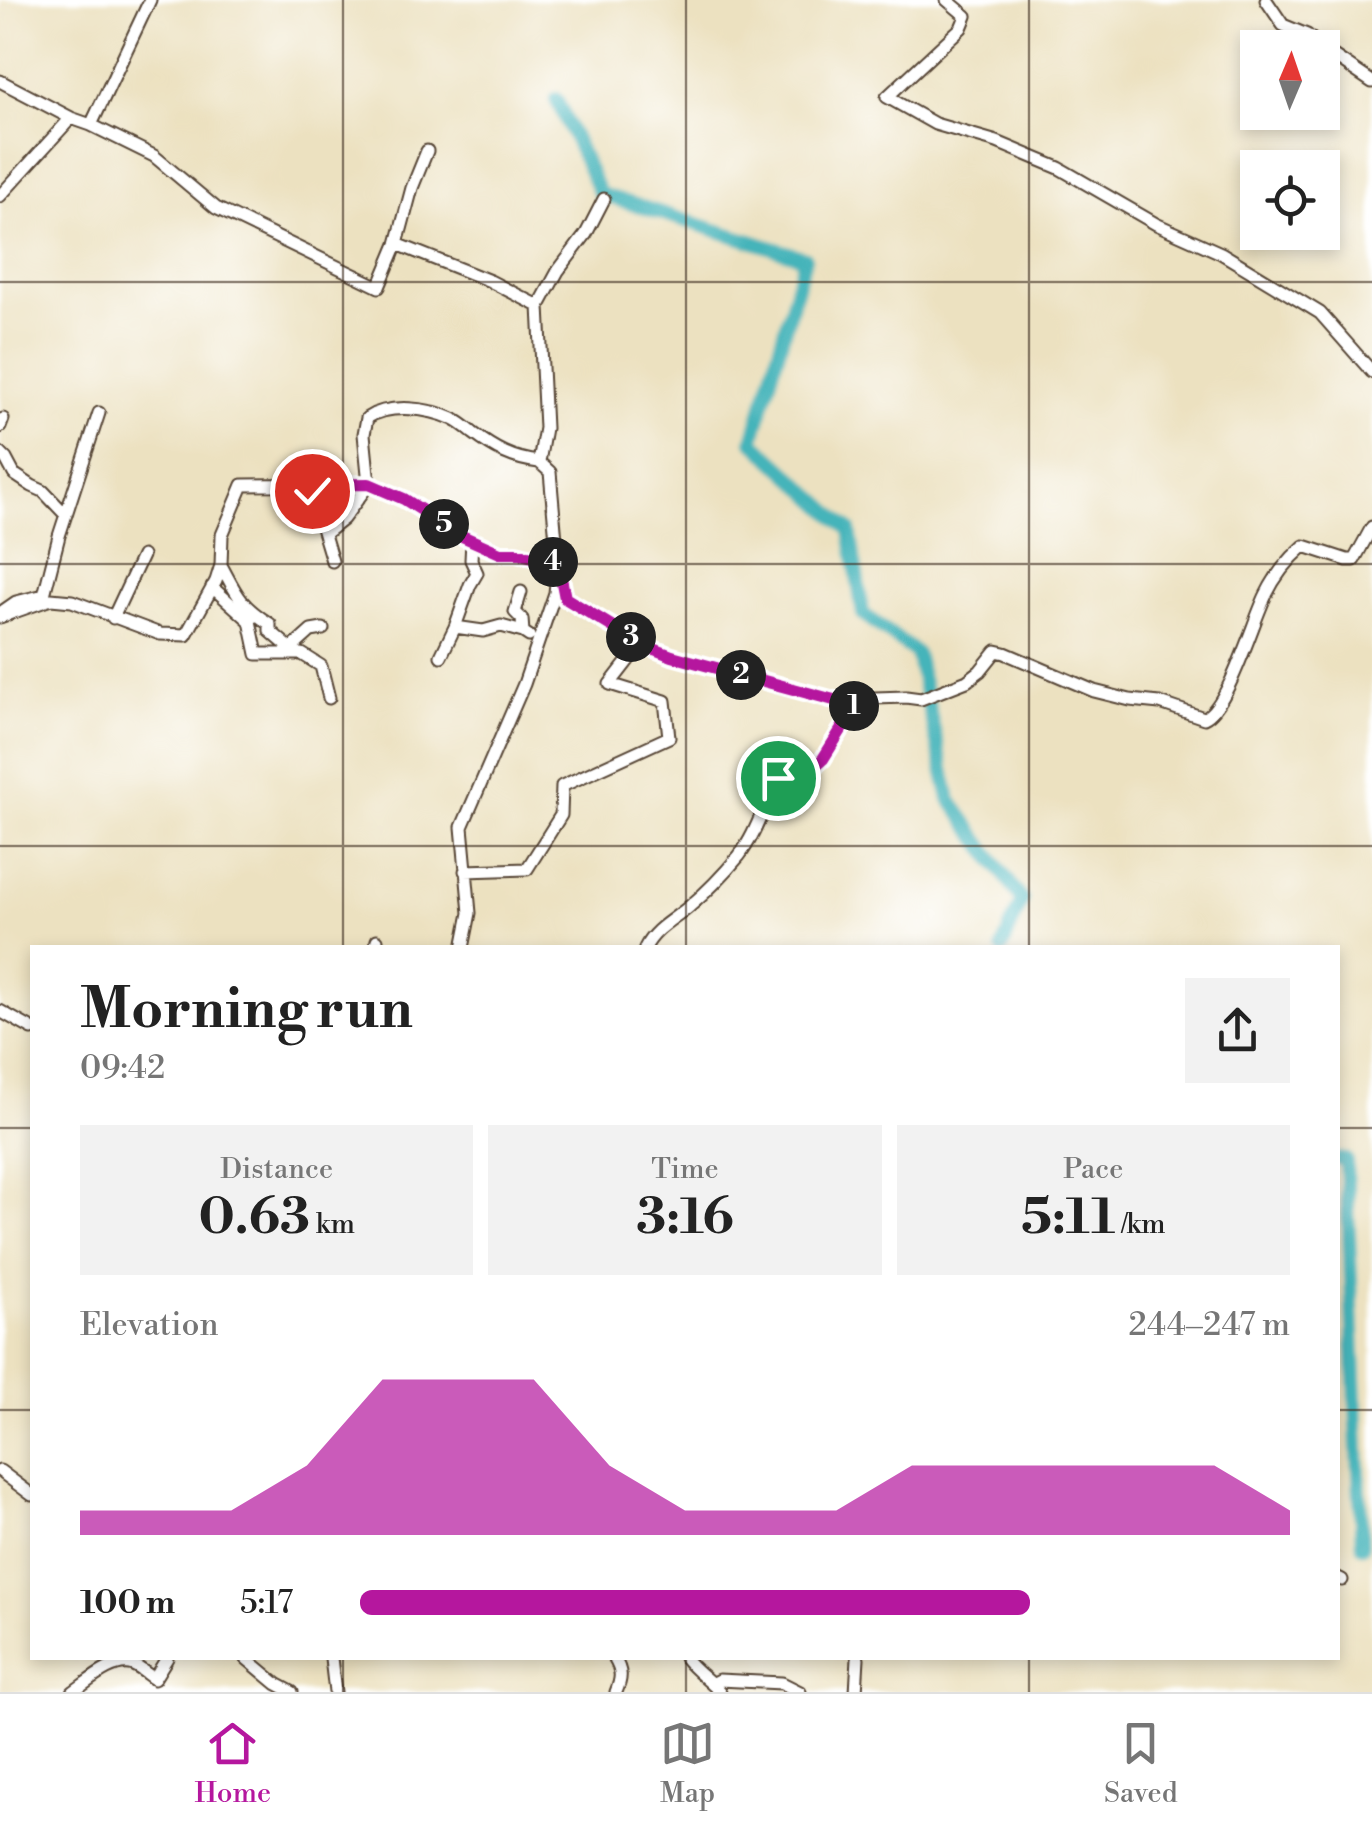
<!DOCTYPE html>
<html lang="en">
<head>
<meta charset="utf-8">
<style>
  :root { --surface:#fff; --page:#f2f2f2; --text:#222; --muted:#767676; --line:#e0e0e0; --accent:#b5179e }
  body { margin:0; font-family:"Libre Bodoni",serif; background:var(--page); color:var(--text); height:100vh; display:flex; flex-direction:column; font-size:38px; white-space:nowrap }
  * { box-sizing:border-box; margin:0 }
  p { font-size:32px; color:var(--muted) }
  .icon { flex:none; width:55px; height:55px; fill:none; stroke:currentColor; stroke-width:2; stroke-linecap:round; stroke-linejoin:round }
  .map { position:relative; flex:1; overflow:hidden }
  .panel { position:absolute; left:30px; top:945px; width:1310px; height:715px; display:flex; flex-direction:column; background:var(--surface); border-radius:0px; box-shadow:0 5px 15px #0003 }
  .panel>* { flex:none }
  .needle { width:65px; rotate:2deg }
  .tools { position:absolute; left:1240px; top:30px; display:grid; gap:20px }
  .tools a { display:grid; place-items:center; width:100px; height:100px; border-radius:0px; background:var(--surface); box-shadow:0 5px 15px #0003; font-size:50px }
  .pin { position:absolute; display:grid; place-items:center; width:85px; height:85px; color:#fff; margin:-42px; border:5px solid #fff; border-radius:50%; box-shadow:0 2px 10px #0007 }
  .km { position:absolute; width:50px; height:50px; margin:-25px; border-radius:50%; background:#222; color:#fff; font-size:28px; line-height:50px; text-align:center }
  .round { display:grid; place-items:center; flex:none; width:105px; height:105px; border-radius:0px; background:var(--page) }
  .summary { display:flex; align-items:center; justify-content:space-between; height:170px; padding:0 50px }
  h1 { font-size:55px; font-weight:800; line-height:75px }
  .metrics { display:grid; grid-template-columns:repeat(3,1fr); gap:15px; height:170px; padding:10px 50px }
  .metrics div { display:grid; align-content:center; border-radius:0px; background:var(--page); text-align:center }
  .metrics b { font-size:50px; font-weight:800 }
  .metrics small { font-size:28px; font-weight:400 }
  .metrics p { font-size:28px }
  .chart { height:280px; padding:20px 50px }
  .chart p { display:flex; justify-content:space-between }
  .chart svg { width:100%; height:180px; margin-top:10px; fill:var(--accent); opacity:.7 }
  ul { padding:0 50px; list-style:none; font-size:32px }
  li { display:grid; grid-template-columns:160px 120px 1fr; align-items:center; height:75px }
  li i { height:25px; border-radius:12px; background:var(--accent) }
  .tabs { display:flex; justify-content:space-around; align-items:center; height:140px; border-top:2px solid var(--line); background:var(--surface); font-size:28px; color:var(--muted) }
  .tabs a { display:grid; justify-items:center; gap:5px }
  .tabs .current { color:var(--accent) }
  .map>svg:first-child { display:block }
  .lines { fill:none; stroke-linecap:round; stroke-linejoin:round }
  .river { stroke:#44b4ba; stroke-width:14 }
  .minor-casing { stroke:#564536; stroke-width:15 }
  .minor { stroke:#fff; stroke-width:11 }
  .route-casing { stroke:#fff; stroke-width:20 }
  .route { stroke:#b5179e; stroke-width:12 }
  .grid { fill:none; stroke:#3b2a1e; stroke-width:2.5; stroke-opacity:0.55 }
</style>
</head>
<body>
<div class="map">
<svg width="1372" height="1692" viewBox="0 0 1372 1692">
  <rect width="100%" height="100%" fill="#fff"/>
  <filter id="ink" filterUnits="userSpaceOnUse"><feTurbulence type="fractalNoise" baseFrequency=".01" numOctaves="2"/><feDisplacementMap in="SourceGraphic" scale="20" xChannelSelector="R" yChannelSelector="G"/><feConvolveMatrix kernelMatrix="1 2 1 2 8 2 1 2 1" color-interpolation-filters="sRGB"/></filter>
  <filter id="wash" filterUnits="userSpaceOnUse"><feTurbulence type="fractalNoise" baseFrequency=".0048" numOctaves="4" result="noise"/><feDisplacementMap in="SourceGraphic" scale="40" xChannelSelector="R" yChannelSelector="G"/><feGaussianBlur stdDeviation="2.25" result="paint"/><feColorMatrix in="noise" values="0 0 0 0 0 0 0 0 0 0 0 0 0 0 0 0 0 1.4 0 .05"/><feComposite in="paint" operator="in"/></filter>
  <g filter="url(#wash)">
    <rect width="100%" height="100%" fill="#ece1c0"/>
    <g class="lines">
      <path class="river" d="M 556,99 L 600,194 L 805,258 L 753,441 L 850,530 L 863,614 L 916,653 L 950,799 L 1022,900 L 1002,948
        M 1338,1159 L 1346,1160 L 1362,1546"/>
    </g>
  </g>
  <g filter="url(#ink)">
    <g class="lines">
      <defs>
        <path id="minor" d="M 947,0 L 966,16 L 961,28 L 887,97 L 935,124 L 997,142 L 1059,168 L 1156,224 L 1221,253 L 1320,313 L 1372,372
          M 1266,0 L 1283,25 L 1307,35 L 1322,48
          M 1322,48 L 1372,82
          M 0,81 L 71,118 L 91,125 L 154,156 L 216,208 L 379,287 L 397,244 L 412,188 L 427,151
          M 91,125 L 150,0
          M 0,196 L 71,118
          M 397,244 L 490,281 L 539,306
          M 0,427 L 3,419
          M 0,453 L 6,459 L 14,474 L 32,486 L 43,491 L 65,514
          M 307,485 L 311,491 L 332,561
          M 323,530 L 345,485
          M 324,534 L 343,519 L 369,484 L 364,434 L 367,418 C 390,403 429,408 453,419 C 460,422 467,428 473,433 C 494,449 512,459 539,462
          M 221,565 C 237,595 240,605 270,624 L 270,631 L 291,649 L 311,631 L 323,629
          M 212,587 L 250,621 L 257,654 L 302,654 L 321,666 L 329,698
          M 521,592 L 515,612 L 522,619 L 523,632 L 529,636
          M 3,611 L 16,602 L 44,595 L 59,536 L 99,413
          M 0,617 L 51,599 L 72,601 L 160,634 L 186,635 L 216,581 L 221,565 L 222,535 L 243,485 L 369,484 L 404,499 L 463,535 L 500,553 L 516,553 L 558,563 L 565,598 L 641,644 L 672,656 L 856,706
          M 113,618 L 142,556
          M 455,627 L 470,585 L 477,573 L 471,560 L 472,540
          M 441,656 L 455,627 L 483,631 L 501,626 L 523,632
          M 465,871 L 527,869 L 561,815 L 562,786 L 669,737 L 665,701 L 610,684 L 641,644
          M 375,948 L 377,940
          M 463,948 L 470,913 L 462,827 L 524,684 L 555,593 L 558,563 L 550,472 L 539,462 L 545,428 L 539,306 L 558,271 L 586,234 L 604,199
          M 645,948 C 655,928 674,920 690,906 C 708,891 724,874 739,856 C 760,829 766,794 786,767 L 815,765 L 823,759 L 856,706 L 875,698 L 906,697 L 921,699 L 967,681 L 980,671 L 996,651 L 1005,653 L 1094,691 L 1130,700 L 1160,703 L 1204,718 C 1228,708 1253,621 1266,595 C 1275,576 1289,559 1304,546 L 1347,560 L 1354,560 L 1372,527
          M 0,1011 L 32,1029
          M 0,1471 L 32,1495
          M 1338,1578 L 1342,1580
          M 246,1658 L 277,1684 L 292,1692
          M 331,1658 L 335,1692
          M 614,1658 C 622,1671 622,1678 616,1692
          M 685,1658 C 695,1671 709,1680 720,1692
          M 713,1683 L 719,1680 L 782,1683 L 800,1692
          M 73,1692 C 88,1682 114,1658 133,1665 C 140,1668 148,1675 154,1679 L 167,1658
          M 856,1692 L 858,1658"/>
      </defs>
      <use href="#minor" class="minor-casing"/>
      <use href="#minor" class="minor"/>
    </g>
  </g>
  <g class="lines" filter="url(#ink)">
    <defs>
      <path id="route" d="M 312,491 L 307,485 L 369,484 L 404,499 L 462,536 L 500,553 L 516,553 L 558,563 L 565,598 L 641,644 L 672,656 L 856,706 L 823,759 L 816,765 L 786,767 L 778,778"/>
    </defs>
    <use href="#route" class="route-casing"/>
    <use href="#route" class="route"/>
  </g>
  <path class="grid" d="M 343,0 L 343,948M 686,0 L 686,948M 1029,0 L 1029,948M 0,282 L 1372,282M 0,564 L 1372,564M 0,846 L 1372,846M 0,1128 L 32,1128M 1338,1128 L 1372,1128M 0,1410 L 32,1410M 1338,1410 L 1372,1410M 343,1658 L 343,1692M 686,1658 L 686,1692M 1029,1658 L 1029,1692"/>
</svg>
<div class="tools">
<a><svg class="needle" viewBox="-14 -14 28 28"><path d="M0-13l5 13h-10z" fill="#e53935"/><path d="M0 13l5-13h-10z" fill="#767676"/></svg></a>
<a><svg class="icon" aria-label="locate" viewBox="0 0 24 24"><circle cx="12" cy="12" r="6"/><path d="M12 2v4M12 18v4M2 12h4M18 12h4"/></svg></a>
</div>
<div class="pin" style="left:778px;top:778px;background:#1e9e55"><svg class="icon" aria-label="arrive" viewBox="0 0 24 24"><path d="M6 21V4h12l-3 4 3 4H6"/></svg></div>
<div class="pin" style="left:312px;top:491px;background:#d93025"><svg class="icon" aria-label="check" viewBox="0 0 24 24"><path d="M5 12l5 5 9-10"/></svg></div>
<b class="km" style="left:854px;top:706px">1</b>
<b class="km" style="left:741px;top:675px">2</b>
<b class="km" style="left:631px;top:637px">3</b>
<b class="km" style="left:553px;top:562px">4</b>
<b class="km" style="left:444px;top:524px">5</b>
<section class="panel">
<div class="summary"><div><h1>Morning run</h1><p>09:42</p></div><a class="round"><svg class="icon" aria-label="share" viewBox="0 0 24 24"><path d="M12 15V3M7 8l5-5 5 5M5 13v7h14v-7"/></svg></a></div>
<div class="metrics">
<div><p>Distance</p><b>0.63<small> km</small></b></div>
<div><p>Time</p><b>3:16</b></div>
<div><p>Pace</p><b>5:11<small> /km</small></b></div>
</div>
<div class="chart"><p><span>Elevation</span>244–247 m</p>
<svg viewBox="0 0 160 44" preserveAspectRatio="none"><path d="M0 44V38L10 38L20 38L30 27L40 6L50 6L60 6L70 27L80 38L90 38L100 38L110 27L120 27L130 27L140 27L150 27L160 38V44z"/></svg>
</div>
<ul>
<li><b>100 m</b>5:17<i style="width:72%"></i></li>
</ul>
</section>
</div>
<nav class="tabs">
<a class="current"><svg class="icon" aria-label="home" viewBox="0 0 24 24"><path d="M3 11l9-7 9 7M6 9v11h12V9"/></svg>Home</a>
<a><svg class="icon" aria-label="map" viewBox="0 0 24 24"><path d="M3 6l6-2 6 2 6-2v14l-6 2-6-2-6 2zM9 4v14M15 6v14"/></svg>Map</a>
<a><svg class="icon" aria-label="saved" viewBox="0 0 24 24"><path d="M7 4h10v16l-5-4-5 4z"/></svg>Saved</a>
</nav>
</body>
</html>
